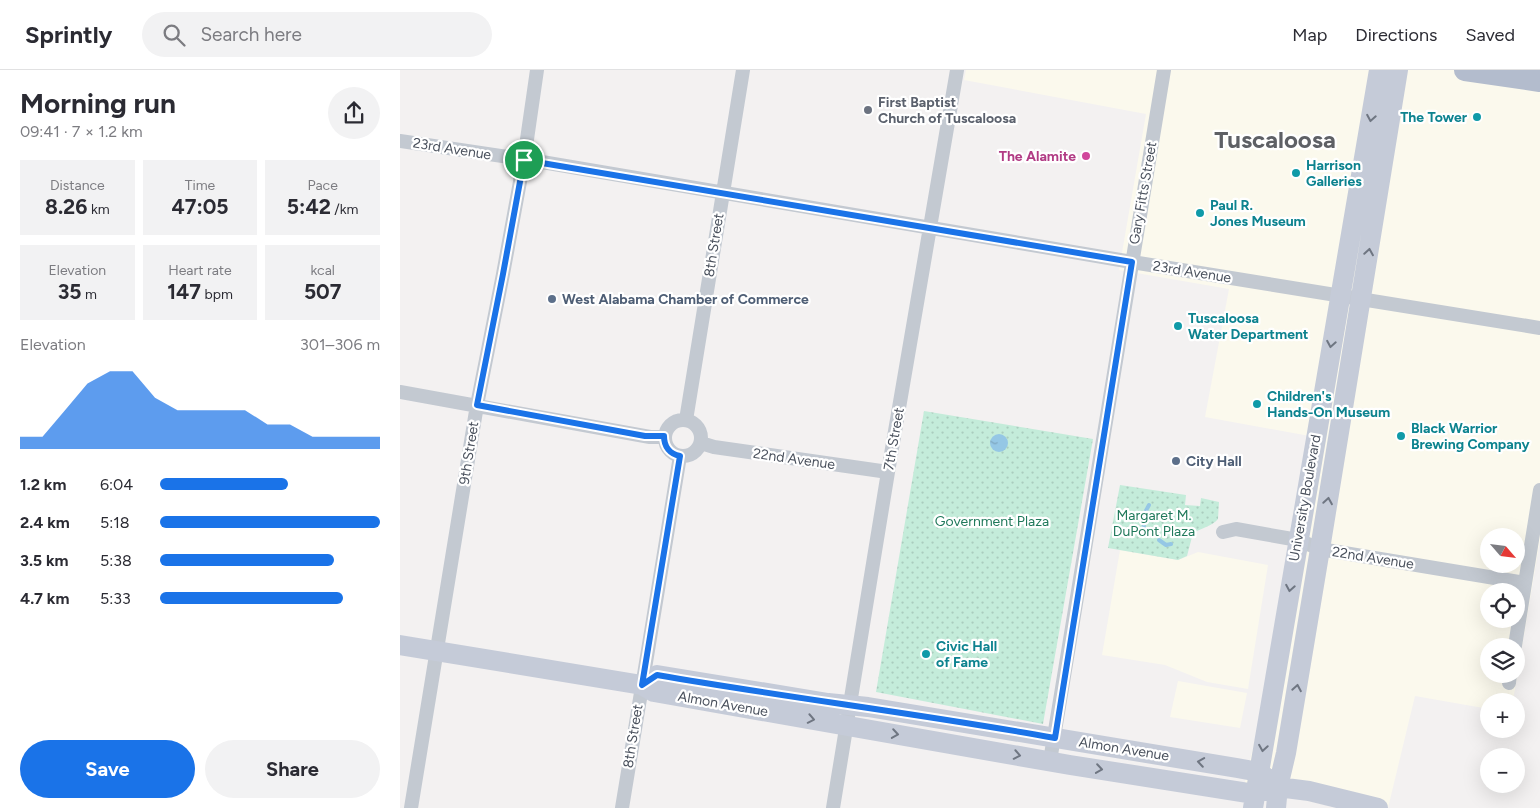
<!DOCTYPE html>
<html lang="en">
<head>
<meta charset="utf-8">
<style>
  :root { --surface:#fff; --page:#f2f2f3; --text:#2b2b33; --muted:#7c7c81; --line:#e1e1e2; --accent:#1a73e8 }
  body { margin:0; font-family:Figtree,sans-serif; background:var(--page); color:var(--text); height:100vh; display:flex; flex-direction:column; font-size:19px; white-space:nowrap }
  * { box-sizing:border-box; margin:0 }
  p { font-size:16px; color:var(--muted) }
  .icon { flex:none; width:28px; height:28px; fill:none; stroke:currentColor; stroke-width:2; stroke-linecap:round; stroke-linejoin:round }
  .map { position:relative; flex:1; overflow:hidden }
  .details { display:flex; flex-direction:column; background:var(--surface); width:400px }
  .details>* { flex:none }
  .needle { width:32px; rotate:118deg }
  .buttons { position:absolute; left:1080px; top:458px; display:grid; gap:10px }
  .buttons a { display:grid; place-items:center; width:45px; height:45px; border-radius:50%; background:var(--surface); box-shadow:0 5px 20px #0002; font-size:25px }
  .pin { position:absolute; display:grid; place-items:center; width:42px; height:42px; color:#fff; margin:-21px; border:2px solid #fff; border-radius:50%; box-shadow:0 1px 5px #0007 }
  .round { display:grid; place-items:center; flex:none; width:52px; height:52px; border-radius:26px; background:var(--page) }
  .head { display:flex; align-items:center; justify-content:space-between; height:85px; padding:0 20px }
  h1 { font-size:28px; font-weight:700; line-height:38px }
  .figures { display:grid; grid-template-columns:repeat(3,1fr); gap:8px; height:85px; padding:5px 20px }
  .figures div { display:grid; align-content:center; border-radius:0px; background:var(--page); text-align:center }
  .figures b { font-size:21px; font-weight:700 }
  .figures small { font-size:14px; font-weight:400 }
  .figures p { font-size:14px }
  .chart { height:140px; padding:10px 20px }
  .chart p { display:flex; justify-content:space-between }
  .chart svg { width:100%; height:90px; margin-top:5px; fill:var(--accent); opacity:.7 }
  .cta { display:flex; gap:10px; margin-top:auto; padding:10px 20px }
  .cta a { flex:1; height:58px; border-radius:30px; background:var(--accent); color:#fff; font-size:20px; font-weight:700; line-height:58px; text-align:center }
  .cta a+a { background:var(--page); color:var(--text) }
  ul { padding:0 20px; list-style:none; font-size:16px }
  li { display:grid; grid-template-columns:80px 60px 1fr; align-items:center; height:38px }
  li i { height:12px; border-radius:6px; background:var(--accent) }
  header { display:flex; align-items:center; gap:30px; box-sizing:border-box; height:70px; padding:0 25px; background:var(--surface); border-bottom:1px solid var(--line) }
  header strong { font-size:24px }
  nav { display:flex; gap:28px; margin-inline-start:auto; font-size:18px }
  .search { width:350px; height:45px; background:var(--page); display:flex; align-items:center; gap:12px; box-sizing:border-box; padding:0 18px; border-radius:28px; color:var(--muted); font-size:19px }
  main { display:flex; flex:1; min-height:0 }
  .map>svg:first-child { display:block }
  .commercial { fill:#fbf9ed; fill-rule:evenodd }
  .park { fill:url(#park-dots) }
  .water { fill:url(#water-ripples) }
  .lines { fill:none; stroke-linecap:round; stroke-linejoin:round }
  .stream { stroke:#95c7e5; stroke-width:4 }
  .street { stroke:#c3c9d1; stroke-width:14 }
  .secondary { stroke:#c5cbd8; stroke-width:20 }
  .primary { stroke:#b3bccd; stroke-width:22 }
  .oneway { stroke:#6f7682 }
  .route-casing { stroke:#fff; stroke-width:10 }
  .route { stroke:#1a73e8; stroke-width:6 }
  .worship-dot { fill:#6b7280; stroke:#fff; stroke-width:2 }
  .culture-dot { fill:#0f9aa8; stroke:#fff; stroke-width:2 }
  .hotel-dot { fill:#d1479c; stroke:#fff; stroke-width:2 }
  .service-dot { fill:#5c6f8a; stroke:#fff; stroke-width:2 }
  .labels { text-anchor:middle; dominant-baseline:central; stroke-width:4.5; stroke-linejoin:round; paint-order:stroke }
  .worship-label { font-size:14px; font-weight:bold; fill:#5b616d; stroke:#fff; text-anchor:start }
  .culture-label { font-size:14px; font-weight:bold; fill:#0d838f; stroke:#fff; text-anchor:start }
  .street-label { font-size:14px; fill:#4a515d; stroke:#fff }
  .hotel-label { font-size:14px; font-weight:bold; fill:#b23c85; stroke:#fff; text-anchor:end }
  .service-label { font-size:14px; font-weight:bold; fill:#4e5e75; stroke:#fff; text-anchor:start }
  .park-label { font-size:14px; fill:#20795b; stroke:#fff }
  .town-label { font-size:24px; font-weight:bold; fill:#5e6065; stroke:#fff }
</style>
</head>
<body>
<header>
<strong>Sprintly</strong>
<div class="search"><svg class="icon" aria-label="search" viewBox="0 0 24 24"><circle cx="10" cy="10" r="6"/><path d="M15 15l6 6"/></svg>Search here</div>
<nav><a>Map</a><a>Directions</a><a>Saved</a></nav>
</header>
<main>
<section class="details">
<div class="head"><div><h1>Morning run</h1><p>09:41 · 7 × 1.2 km</p></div><a class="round"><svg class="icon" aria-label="share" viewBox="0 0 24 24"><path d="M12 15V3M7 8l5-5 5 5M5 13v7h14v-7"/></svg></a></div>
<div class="figures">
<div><p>Distance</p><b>8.26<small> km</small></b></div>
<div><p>Time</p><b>47:05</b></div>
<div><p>Pace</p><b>5:42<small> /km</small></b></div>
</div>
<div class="figures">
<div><p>Elevation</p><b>35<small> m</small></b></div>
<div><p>Heart rate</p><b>147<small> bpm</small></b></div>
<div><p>kcal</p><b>507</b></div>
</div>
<div class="chart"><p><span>Elevation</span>301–306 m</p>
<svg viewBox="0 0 160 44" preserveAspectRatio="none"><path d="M0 44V38L10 38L20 25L30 12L40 6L50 6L60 19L70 25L80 25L90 25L100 25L110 32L120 32L130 38L140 38L150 38L160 38V44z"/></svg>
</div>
<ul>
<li><b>1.2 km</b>6:04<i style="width:58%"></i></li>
<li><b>2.4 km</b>5:18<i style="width:100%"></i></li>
<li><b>3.5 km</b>5:38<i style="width:79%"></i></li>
<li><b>4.7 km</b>5:33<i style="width:83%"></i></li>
</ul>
<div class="cta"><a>Save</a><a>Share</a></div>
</section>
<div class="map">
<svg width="1140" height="738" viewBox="0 0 1140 738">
  <defs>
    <pattern id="park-dots" width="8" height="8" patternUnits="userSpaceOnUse" patternTransform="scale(1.25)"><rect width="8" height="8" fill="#c4ecda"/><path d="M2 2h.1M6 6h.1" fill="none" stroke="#aaccbe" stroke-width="1.8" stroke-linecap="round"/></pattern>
    <pattern id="water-ripples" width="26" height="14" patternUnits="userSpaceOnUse" patternTransform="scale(1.25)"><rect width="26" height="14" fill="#95c7e5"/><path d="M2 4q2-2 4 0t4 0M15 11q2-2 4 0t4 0" fill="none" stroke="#7ca4bd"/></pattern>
  </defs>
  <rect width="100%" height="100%" fill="#f3f1f1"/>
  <path class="commercial" d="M 566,0 L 1130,0 L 1140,2 L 1140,470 L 1113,631 L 1089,631 L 1089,639 L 1015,626 L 988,738 L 938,738 L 844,716 L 926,369 L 805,347 L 829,219 L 719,200 L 746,44 L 564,10 ZM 1089,466 L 1116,466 L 1116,494 L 1089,494 ZM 1089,521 L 1116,521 L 1116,549 L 1089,549 ZM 1089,576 L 1116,576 L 1116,604 L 1089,604 Z
    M 720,480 L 778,490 L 798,482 L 868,495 L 848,619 L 807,612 L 765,595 L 702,585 Z
    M 778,611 L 847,623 L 840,658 L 770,647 Z"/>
  <path class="park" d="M 524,341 L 693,369 L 643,654 L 476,622 Z
    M 720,415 L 786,425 L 785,435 L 800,436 L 801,428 L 819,432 L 818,449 C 812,456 802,458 793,463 L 787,486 L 778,490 L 708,478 Z"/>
  <path class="water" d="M590 373a9 9 0 1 1 18 0a9 9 0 1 1-18 0Z"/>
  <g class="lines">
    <path class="stream" d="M 749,435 C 742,448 743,444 744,459 L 747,460 L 753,465
      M 759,470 L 766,475 L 771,474"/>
    <path class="street" d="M 0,71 L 142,92 L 732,192 L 1140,258
      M 0,322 L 250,367 L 264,367
      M265 368a18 18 0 1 1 36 0a18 18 0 1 1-36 0Z
      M 286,350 L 343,0
      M 301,373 L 314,377 L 488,402
      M 823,462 L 836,459 L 898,470 L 920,479 L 1125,513
      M 1115,576 L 1140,420
      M 1109,613 L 1110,604
      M 650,691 L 764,0
      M 11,738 L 77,335 L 103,204 L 124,90 L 137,0
      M 222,738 L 280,386
      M 433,738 L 488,402 L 557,0"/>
    <path class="secondary" d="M 0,575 L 242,615 L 254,622 L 670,695 L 848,723 L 855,723 L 878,717 L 909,721 L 978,738
      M 242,615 L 257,605 L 428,633 L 468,637 L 837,698 L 859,702 L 869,710
      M 853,738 L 979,0
      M 876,738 L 878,717 L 886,683 L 920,479 L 998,0"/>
    <path class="primary" d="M 1065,0 L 1140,11"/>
  </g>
  <defs><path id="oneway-chevron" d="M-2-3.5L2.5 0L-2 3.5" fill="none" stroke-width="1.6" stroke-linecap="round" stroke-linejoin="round" transform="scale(1.25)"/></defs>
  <g class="oneway">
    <use href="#oneway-chevron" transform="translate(971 48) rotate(100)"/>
    <use href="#oneway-chevron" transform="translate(969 182) rotate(-81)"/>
    <use href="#oneway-chevron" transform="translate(931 274) rotate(100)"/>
    <use href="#oneway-chevron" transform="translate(928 431) rotate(-81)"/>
    <use href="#oneway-chevron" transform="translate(890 518) rotate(100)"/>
    <use href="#oneway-chevron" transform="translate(897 618) rotate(-80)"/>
    <use href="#oneway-chevron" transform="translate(411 649) rotate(11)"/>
    <use href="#oneway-chevron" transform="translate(495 664) rotate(9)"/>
    <use href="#oneway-chevron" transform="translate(863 678) rotate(99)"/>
    <use href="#oneway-chevron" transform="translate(617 685) rotate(11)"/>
    <use href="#oneway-chevron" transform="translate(801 692) rotate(-171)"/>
    <use href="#oneway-chevron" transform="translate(699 699) rotate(8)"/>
  </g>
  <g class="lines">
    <defs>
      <path id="route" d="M 124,90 L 732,192 L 655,668 C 523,644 389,628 257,605 L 242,615 L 280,386 C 270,384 264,377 264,366 L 245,366 L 77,335 L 103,204 Z"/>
    </defs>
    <use href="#route" class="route-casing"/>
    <use href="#route" class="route"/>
  </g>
  <circle class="worship-dot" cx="468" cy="40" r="5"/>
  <g class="culture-dot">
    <circle cx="1077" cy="47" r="5"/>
    <circle cx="896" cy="103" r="5"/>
    <circle cx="800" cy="143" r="5"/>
    <circle cx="778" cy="256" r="5"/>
    <circle cx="857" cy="334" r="5"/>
    <circle cx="1001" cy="366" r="5"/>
    <circle cx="526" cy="584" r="5"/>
  </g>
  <circle class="hotel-dot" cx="686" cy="86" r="5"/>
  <g class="service-dot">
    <circle cx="152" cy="229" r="5"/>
    <circle cx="776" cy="391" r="5"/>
  </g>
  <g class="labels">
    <g class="worship-label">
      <text x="478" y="32">First Baptist<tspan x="478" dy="16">Church of Tuscaloosa</tspan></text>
    </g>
    <g class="culture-label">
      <text x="1067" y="47" text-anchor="end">The Tower</text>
      <text x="906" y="95">Harrison<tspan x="906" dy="16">Galleries</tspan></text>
      <text x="810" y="135">Paul R.<tspan x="810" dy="16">Jones Museum</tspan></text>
      <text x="788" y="248">Tuscaloosa<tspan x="788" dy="16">Water Department</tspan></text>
      <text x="867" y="326">Children's<tspan x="867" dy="16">Hands-On Museum</tspan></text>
      <text x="1011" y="358">Black Warrior<tspan x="1011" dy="16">Brewing Company</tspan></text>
      <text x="536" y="576">Civic Hall<tspan x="536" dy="16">of Fame</tspan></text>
    </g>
    <g class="street-label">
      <text transform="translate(52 79) rotate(9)">23rd Avenue</text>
      <text transform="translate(743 123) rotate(-80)">Gary Fitts Street</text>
      <text transform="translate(314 175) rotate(-81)">8th Street</text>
      <text transform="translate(792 202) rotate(9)">23rd Avenue</text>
      <text transform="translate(494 369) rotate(-80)">7th Street</text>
      <text transform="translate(69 383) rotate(-81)">9th Street</text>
      <text transform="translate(394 389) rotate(8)">22nd Avenue</text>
      <text transform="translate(905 428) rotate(-80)">University Boulevard</text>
      <text transform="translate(973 488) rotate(9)">22nd Avenue</text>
      <text transform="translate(323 634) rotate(10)">Almon Avenue</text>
      <text transform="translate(233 666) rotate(-81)">8th Street</text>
      <text transform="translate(724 679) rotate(9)">Almon Avenue</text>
    </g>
    <g class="hotel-label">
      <text x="676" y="86">The Alamite</text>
    </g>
    <g class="service-label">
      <text x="162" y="229">West Alabama Chamber of Commerce</text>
      <text x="786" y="391">City Hall</text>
    </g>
    <g class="park-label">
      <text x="754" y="445">Margaret M.<tspan x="754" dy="16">DuPont Plaza</tspan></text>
      <text x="592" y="451">Government Plaza</text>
    </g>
    <g class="town-label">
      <text x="875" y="69">Tuscaloosa</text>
    </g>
  </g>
</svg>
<div class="buttons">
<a><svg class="needle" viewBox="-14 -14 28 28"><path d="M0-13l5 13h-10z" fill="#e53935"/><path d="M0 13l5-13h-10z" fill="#7c7c81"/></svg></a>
<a><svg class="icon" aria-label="locate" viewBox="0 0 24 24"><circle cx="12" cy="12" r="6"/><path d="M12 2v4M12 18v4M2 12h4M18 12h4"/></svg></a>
<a><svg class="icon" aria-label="layers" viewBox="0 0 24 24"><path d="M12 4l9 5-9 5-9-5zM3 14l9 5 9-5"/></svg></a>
<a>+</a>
<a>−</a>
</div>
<div class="pin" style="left:124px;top:90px;background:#1e9e55"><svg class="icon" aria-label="arrive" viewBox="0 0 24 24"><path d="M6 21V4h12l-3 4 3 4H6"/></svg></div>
</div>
</main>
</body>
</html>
